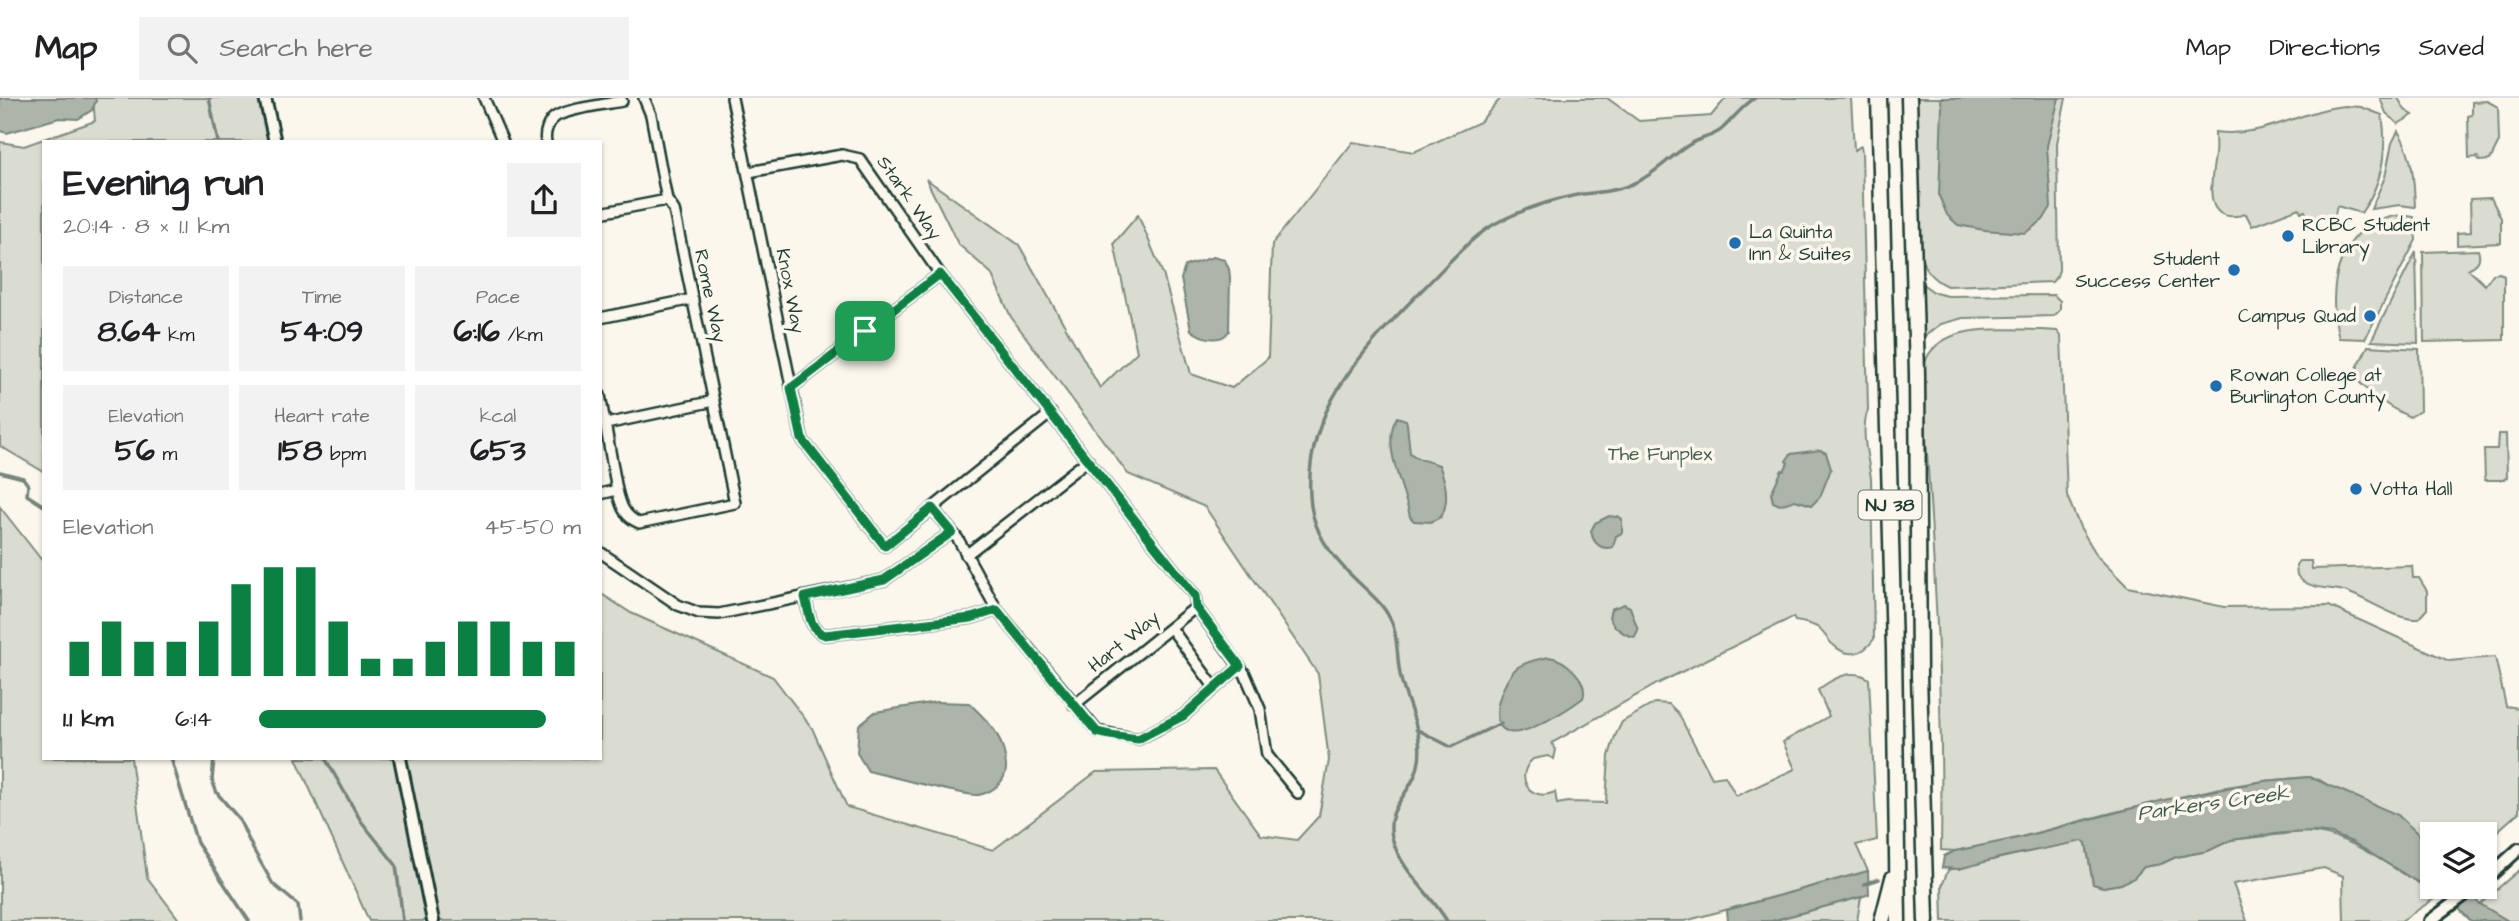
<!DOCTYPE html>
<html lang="en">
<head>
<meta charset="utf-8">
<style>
  :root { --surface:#fff; --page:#f2f2f2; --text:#202124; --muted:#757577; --line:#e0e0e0; --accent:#0b8043 }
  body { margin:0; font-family:"Architects Daughter",sans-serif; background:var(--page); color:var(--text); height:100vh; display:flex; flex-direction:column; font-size:26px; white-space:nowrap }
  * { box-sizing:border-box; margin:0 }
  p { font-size:23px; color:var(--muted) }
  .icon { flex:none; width:38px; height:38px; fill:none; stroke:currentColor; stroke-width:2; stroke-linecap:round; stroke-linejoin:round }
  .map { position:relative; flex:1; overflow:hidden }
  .drawer { position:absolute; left:42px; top:42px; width:560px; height:620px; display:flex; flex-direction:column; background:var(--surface); border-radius:0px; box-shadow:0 2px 5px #0004 }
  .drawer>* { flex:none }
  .controls { position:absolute; left:2420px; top:724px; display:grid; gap:14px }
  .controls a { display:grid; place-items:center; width:77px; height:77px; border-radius:0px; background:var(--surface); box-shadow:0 2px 5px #0004; font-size:35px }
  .pin { position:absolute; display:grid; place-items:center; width:60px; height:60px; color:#fff; margin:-30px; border-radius:14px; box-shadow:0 4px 10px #0006 }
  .round { display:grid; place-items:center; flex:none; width:74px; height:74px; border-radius:0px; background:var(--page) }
  .head { display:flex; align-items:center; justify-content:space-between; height:119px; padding:0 21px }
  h1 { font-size:38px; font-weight:700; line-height:52px }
  .figures { display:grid; grid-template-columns:repeat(3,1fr); gap:10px; height:119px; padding:7px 21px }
  .figures div { display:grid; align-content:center; border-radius:0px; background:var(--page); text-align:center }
  .figures b { font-size:30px; font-weight:700 }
  .figures small { font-size:19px; font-weight:400 }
  .figures p { font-size:19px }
  .chart { height:196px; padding:14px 21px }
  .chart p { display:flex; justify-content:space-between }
  .chart svg { width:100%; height:126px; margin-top:7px; stroke:var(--accent); stroke-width:6 }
  ul { padding:0 21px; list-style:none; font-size:23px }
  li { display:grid; grid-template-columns:112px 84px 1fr; align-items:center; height:52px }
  li i { height:18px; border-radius:9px; background:var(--accent) }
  header { display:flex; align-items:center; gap:42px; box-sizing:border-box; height:98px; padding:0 35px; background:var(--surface); border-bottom:2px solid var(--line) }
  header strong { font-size:33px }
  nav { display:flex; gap:38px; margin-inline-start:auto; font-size:24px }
  .search { width:490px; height:63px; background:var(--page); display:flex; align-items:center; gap:18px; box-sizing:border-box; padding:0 24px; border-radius:0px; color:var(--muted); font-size:26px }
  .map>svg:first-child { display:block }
  .green { fill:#dbdcd1; stroke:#7d8c82; stroke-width:2 }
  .water { fill:#adb4aa; stroke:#74847b; stroke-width:2 }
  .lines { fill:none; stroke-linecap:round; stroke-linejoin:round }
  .stream { stroke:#74847b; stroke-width:3.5 }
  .minor-casing { stroke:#1f3d34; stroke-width:14 }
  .tertiary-casing { stroke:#1f3d34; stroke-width:16 }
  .trunk-casing { stroke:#1f3d34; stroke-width:19 }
  .minor { stroke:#fbf7ec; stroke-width:9 }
  .tertiary { stroke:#fbf7ec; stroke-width:10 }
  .trunk { stroke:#fbf7ec; stroke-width:14 }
  .route-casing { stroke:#fff; stroke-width:14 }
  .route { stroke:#0b8043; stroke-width:9 }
  .poi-dot { fill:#1f6fb2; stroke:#fbf7ec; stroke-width:2.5 }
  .labels { text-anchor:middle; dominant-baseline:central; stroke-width:7; stroke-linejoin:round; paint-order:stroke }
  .shield { fill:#fbf7ec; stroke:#61756b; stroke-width:2 }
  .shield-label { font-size:18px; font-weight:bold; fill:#1f3d34 }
  .street-label { font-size:19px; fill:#1f3d34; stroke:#fbf7ec }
  .poi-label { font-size:19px; fill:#1f3d34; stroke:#fbf7ec; text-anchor:start }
  .park-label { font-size:19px; fill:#455d53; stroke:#fbf7ec }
  .water-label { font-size:21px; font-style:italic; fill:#425b52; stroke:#fbf7ec }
</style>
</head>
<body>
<header>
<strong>Map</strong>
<div class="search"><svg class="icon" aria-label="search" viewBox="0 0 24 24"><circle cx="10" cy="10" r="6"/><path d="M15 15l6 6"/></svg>Search here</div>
<nav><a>Map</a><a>Directions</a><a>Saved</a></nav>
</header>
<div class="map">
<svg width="2519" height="823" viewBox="0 0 2519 823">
  <rect width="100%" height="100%" fill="#fbf7ec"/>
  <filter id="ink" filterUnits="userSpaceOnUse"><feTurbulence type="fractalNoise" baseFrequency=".0143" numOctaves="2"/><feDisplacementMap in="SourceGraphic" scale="14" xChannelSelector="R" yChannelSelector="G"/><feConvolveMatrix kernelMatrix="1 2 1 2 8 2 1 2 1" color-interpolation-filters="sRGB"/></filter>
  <g filter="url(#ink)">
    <path class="green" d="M 93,0 L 262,0 L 272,44 L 44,44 L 44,374 L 0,348 L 0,44 L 24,48 L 95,23 Z
      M 1501,0 L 1607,0 L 1639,23 L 1711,18 L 1726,0 L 1851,0 L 1854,52 L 1861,48 L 1862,54 L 1868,312 C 1860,333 1868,359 1871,380 L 1874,541 C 1863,557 1848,561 1832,546 C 1827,541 1823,533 1817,529 C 1811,526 1802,524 1795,523 L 1793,519 L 1657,586 L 1552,645 L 1556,652 L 1554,661 L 1548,658 L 1533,661 C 1513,679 1530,705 1555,694 L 1557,706 L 1568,704 L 1606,705 L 1609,658 L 1615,638 L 1622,624 L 1655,605 L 1669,606 L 1678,615 L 1712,680 L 1725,678 L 1736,698 L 1795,671 L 1783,644 L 1829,618 L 1818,592 C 1832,581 1852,569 1869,581 L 1877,742 L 1856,747 L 1868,773 L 1685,823 L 369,823 L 296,660 L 600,660 L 600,495 L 631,515 L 773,579 L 812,630 L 847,709 L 993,752 L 1096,674 L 1214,672 L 1261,737 L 1297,742 L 1319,718 L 1329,662 L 1318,576 L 1205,409 L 1128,376 L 1011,219 L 991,175 L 958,146 L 926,81 L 1019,147 L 1100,290 L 1137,254 L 1114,145 L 1138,117 L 1163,176 L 1191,276 L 1232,290 L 1268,260 L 1272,146 L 1353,44 L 1414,54 L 1480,24 Z
      M 1914,0 L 2066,0 L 2057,45 L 2059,172 L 2057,178 L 2052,184 L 1947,188 C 1931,181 1924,171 1920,155 Z
      M 2380,0 L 2398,0 L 2405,12 L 2413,17 L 2398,26 L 2386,15 Z
      M 2487,3 L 2498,9 L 2499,44 L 2490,62 L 2479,63 L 2478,59 L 2469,60 L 2468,18 L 2472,17 L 2472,4 Z
      M 2345,8 L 2361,9 L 2382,17 C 2388,53 2382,86 2361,115 L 2337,108 L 2334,120 L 2307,119 L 2305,113 L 2301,114 L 2299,110 L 2252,128 L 2246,116 C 2200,129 2212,83 2215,56 C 2216,49 2215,41 2215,34 C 2262,41 2301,12 2345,8 Z
      M 2398,33 C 2413,57 2414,81 2415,109 L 2400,107 L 2371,111 L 2385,79 L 2392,45 Z
      M 2491,100 L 2501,120 L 2501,145 L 2457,147 L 2457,135 L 2471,134 L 2470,101 Z
      M 2402,117 L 2414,119 L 2416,142 L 2365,241 L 2339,240 C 2325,187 2339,124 2402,117 Z
      M 2478,152 C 2482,163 2476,167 2468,171 L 2485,187 L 2493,176 L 2500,175 L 2504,178 L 2504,242 L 2424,244 L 2423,154 Z
      M 2416,154 L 2418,245 L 2371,243 Z
      M 1921,185 L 1935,195 L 1948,198 L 2054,197 L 2060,203 L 2060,212 L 2054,218 L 1963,220 L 1941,226 L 1922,240 Z
      M 2042,232 L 2057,233 L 2061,238 L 2067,398 L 2080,429 L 2098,459 L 2128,489 L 2224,509 L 2329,508 L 2449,563 L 2495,559 L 2506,608 L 2519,610 L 2519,714 L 2485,744 L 2485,737 L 2432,737 L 2432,754 L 2318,681 L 2307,679 L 2264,683 L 2220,690 L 2111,715 L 1998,745 L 1955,753 L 1941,752 C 1944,593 1932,435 1922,277 C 1924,270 1925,262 1929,256 C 1951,224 2007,232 2042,232 Z
      M 2368,248 L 2419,251 L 2420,313 L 2410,319 C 2387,309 2371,296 2353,278 Z
      M 2498,336 L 2506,336 L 2507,379 L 2503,382 L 2485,382 L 2484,351 L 2497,351 Z
      M 0,409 L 44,465 L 44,660 L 131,660 L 147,779 L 180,823 L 0,823 Z
      M 2299,463 L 2311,463 L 2312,471 L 2412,468 L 2413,480 L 2419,480 L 2427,493 L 2427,511 L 2418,521 C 2398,523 2368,501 2347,494 C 2332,489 2306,492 2297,477 L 2296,467 Z
      M 2303,734 C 2359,735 2392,777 2443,795 L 2401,823 L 2344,823 L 2343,778 L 2324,770 L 2233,786 L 2247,823 L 1943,823 L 1942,788 L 1948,772 L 2081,742 L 2086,745 L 2093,786 L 2103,789 L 2121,786 L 2143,769 L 2161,766 L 2176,759 L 2208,753 L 2231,742 Z
      M 2519,772 L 2519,823 L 2508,823 L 2480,806 Z
      M 1861,799 L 1857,823 L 1771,823 Z"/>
    <path class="water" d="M 0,0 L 95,0 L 96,3 L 92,12 L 78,21 L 59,20 L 7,35 L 0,33 Z
      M 1940,0 L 2059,0 L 2047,48 L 2051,109 L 2043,122 L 2025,135 L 1984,132 L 1958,127 L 1947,117 L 1939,98 L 1942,7 Z
      M 1213,159 L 1225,162 L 1229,171 L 1230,179 L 1229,233 C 1221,246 1201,240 1191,232 L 1181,181 L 1185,168 Z
      M 1397,319 L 1406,322 L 1407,326 L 1410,355 C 1419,363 1428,363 1439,367 C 1446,384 1450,403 1441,419 L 1430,424 L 1414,423 L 1410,419 C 1405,391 1380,346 1397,319 Z
      M 1820,352 L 1826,355 L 1831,371 L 1820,399 L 1812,407 L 1795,402 L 1780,407 L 1773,404 L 1771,395 L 1782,372 L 1784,373 L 1788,365 L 1786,363 L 1791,356 Z
      M 1609,418 L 1616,419 L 1618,418 L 1622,421 L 1622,435 L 1616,438 L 1613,449 C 1601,453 1593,445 1591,433 L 1595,425 Z
      M 1624,506 L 1630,509 L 1638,532 L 1635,539 C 1625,538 1613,529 1609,519 L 1611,511 Z
      M 1549,559 C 1566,561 1589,583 1583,600 C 1570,610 1525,639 1509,634 C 1484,627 1504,579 1518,569 C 1527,563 1539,561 1549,559 Z
      M 936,604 L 969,605 C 990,625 1004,638 1006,668 C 1007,683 993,694 979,697 C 967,699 886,677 868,673 L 857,655 L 859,627 L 875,614 Z
      M 2310,679 L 2398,717 L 2432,749 L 2432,789 L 2464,789 L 2480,806 L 2508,823 L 2471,823 L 2443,795 L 2419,785 L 2352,744 L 2332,736 L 2316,734 L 2283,735 L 2231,742 L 2208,753 L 2176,759 L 2161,766 L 2144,769 L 2134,780 L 2121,786 L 2103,789 L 2093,786 L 2086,745 L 2083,743 L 2003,759 L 1959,771 L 1942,770 L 1944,758 L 1955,753 L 2018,740 L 2164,702 L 2264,683 Z
      M 1868,773 L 1869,796 L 1861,799 L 1771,823 L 1728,823 L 1727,812 Z"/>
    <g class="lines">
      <path class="stream" d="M 209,0 L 218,44
        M 0,374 L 23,380 L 28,387 L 27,397 L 44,408
        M 1416,631 L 1451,649 L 1501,625
        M 171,660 L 197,745 L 249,823
        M 214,660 L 212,682 L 217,695 L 239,721 L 253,751 L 273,786 L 298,807 L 300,823
        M 325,660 L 361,723 L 396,767 L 403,823
        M 1864,786 L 1879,781
        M 1447,823 C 1431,796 1399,771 1392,739 C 1385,708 1412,696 1418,668 C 1426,634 1405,606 1400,576 C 1397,561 1398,546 1394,531 C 1388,508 1369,495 1353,479 C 1333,460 1315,436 1311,408 C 1299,314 1366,249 1426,188 C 1449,165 1473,136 1502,122 C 1525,111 1552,102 1577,97 C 1595,94 1615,94 1632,86 C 1655,77 1671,57 1692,45 C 1702,39 1713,39 1722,31 C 1733,21 1742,8 1755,0"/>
      <defs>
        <path id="minor" d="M 484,0 L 503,44
          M 732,0 L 802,341 L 885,448 L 1051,315
          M 546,44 C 544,35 548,24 555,19 C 566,11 607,6 622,3
          M 749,74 L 842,57 L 860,61 L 940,176 L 1195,498 L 1196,509 L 1245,576 L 1260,611 L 1267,657 L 1298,695
          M 600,115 L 667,102
          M 600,220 L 693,201
          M 791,290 L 940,176
          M 600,297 L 617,392 L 600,396
          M 606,326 L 714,303
          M 617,392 C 621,408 624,418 639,425 L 735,405 L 674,112 L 667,102 L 651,17 L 644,0
          M 932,410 L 958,441 L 997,512 L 1097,633 L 1138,641 L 1183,618 L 1240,568
          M 600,454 L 678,507 L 699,515 L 719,516 L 884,482 L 952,434
          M 966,457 L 1088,362
          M 805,499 C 809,513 809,532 825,537 L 971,520 L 997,512
          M 1171,530 L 1215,590
          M 1074,607 L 1196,509"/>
        <path id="tertiary" d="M 265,0 L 275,44
          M 400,660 L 433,823
          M 2485,782 L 2519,751
          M 2430,823 L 2475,789"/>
        <path id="trunk" d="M 1879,0 L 1894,551 L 1898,823
          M 1909,0 L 1917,275 L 1919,577 L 1926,823
          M 1882,823 L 1893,780"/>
      </defs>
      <use href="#minor" class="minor-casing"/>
      <use href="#tertiary" class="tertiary-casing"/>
      <use href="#trunk" class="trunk-casing"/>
      <use href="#minor" class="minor"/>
      <use href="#tertiary" class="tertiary"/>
      <use href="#trunk" class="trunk"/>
    </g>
  </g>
  <g class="lines" filter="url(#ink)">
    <defs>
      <path id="route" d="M 940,176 L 1195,498 L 1196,509 L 1240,568 L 1183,618 L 1159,630 L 1138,641 L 1110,637 L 1097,634 L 1086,621 L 997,512 L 971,520 L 825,537 C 809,532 809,513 805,499 L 884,482 L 952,434 L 932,410 L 885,448 L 802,341 L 791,290 Z"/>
    </defs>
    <use href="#route" class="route-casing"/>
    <use href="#route" class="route"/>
  </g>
  <g class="poi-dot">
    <circle cx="2288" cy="138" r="7"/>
    <circle cx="1735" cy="145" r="7"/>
    <circle cx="2234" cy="172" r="7"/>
    <circle cx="2370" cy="218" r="7"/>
    <circle cx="2216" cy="288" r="7"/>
    <circle cx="2356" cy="391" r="7"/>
  </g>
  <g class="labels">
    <rect class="shield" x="1858.5" y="392.5" width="63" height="29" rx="5"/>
    <g class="shield-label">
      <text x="1890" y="407">NJ 38</text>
    </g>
    <g class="street-label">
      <text transform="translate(909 100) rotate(55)">Stark Way</text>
      <text transform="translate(790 193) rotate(79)">Knox Way</text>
      <text transform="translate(710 198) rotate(78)">Rome Way</text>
      <text transform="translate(1124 544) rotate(-39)">Hart Way</text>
    </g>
    <g class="poi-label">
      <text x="2302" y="127">RCBC Student<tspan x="2302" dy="22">Library</tspan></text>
      <text x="1749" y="134">La Quinta<tspan x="1749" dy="22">Inn &amp; Suites</tspan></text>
      <text x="2220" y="161" text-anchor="end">Student<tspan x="2220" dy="22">Success Center</tspan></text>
      <text x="2356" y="218" text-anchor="end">Campus Quad</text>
      <text x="2230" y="277">Rowan College at<tspan x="2230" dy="22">Burlington County</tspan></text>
      <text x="2370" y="391">Votta Hall</text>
    </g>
    <g class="park-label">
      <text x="1660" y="356">The Funplex</text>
    </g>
    <g class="water-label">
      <text transform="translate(2213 705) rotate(-8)">Parkers Creek</text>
    </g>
  </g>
</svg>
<div class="controls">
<a><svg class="icon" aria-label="layers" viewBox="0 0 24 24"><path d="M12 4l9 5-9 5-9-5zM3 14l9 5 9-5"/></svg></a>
</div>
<div class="pin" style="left:865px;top:233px;background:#1e9e55"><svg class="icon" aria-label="arrive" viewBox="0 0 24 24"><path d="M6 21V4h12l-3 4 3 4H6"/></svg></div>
<section class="drawer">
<div class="head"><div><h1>Evening run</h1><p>20:14 · 8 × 1.1 km</p></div><a class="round"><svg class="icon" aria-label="share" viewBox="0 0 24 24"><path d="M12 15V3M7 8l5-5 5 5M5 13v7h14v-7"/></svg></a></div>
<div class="figures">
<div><p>Distance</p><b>8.64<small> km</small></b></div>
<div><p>Time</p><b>54:09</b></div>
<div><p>Pace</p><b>6:16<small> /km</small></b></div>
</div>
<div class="figures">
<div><p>Elevation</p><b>56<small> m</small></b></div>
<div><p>Heart rate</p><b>158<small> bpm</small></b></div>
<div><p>kcal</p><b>653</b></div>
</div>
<div class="chart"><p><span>Elevation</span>45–50 m</p>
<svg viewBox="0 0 160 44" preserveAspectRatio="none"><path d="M5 44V32M15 44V25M25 44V32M35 44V32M45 44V25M55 44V12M65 44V6M75 44V6M85 44V25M95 44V38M105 44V38M115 44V32M125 44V25M135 44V25M145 44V32M155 44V32"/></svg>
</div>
<ul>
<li><b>1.1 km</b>6:14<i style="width:89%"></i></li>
</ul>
</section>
</div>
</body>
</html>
